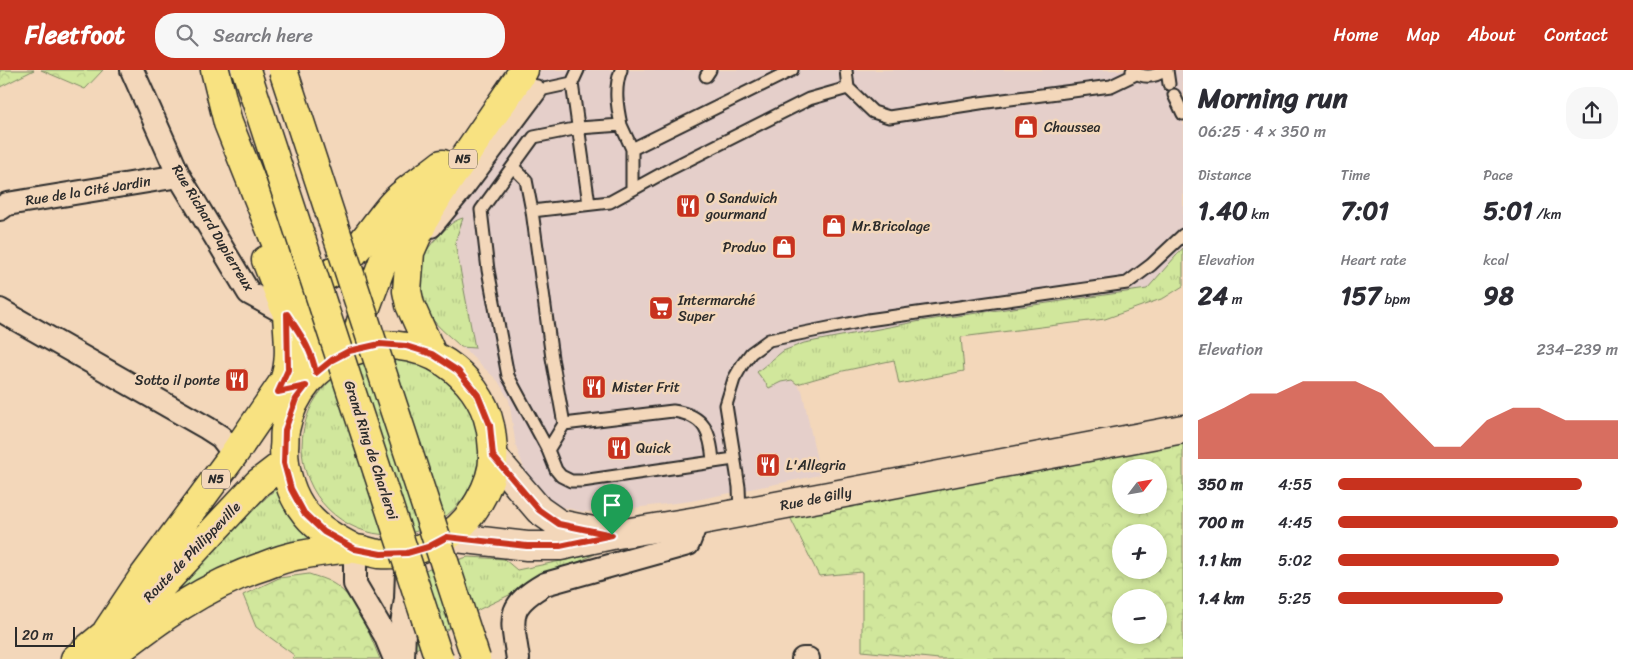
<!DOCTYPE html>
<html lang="en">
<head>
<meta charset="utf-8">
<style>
  :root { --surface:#fff; --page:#f7f7f7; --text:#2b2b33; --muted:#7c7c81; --accent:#c8321e }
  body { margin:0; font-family:Sriracha,sans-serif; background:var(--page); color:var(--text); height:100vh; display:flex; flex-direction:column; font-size:19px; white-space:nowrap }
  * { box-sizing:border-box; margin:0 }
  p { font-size:16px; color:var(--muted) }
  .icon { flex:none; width:28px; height:28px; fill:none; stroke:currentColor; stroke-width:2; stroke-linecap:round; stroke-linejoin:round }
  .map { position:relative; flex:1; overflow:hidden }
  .side { display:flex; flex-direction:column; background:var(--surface); width:450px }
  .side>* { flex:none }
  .needle { width:32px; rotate:59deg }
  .fabs { position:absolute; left:1112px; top:389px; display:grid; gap:10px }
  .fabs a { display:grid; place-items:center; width:55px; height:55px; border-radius:50%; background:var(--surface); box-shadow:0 2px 8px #0003; font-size:25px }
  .scale { position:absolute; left:15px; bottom:12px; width:60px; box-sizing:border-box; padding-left:5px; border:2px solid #2b2b2b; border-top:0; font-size:14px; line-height:18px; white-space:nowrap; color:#2b2b2b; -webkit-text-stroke:4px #f3d7ba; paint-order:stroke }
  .pin { position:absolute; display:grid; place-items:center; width:42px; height:42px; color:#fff; margin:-51px -21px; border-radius:50% 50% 50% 0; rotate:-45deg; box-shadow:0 0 5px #0007 }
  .pin .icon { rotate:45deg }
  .round { display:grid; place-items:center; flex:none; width:52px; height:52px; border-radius:20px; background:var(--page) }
  .headline { display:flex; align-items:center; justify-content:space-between; height:85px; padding:0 15px }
  h1 { font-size:28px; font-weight:700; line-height:38px }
  .stats { display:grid; grid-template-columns:repeat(3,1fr); gap:8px; height:85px; padding:5px 15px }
  .stats div { display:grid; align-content:center }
  .stats b { font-size:25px; font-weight:700 }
  .stats small { font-size:14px; font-weight:400 }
  .stats p { font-size:14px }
  .chart { height:140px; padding:10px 15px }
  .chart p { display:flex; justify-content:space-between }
  .chart svg { width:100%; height:90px; margin-top:5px; fill:var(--accent); opacity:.7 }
  ul { padding:0 15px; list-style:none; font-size:16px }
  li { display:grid; grid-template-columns:80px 60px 1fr; align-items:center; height:38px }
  li i { height:12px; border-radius:6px; background:var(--accent) }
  header { display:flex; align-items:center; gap:30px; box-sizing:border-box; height:70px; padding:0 25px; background:var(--accent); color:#fff }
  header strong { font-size:24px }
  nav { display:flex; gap:28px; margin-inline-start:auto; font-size:18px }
  .search { width:350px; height:45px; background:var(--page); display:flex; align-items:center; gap:12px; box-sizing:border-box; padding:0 18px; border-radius:20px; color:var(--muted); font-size:19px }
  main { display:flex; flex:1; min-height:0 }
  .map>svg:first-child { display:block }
  .built { fill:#e5cfca }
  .grass { fill:url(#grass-tufts); stroke:#7e8964 }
  .forest { fill:url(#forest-crowns); stroke:#7e8964; fill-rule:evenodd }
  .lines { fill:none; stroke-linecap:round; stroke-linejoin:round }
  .lane-casing { stroke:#2b2b2b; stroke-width:15 }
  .street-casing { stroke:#2b2b2b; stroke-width:26 }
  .secondary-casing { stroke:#2b2b2b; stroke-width:31 }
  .primary-casing { stroke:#2b2b2b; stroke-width:31 }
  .highway-casing { stroke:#2b2b2b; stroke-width:31 }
  .lane { stroke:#f3d7ba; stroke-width:11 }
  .street { stroke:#f3d7ba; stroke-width:22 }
  .secondary { stroke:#f3d7ba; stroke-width:28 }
  .primary { stroke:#f8e281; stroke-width:28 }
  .highway { stroke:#f8e281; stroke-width:28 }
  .highway-bridge-casing { stroke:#2b2b2b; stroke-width:31; stroke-linecap:butt }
  .highway-bridge { stroke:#f8e281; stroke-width:28 }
  .route-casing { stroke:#fff; stroke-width:10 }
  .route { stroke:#c8321e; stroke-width:6 }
  .labels { text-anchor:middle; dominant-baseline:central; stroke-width:5; stroke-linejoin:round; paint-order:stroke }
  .shield { fill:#f3d7ba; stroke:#675f56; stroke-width:1 }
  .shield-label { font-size:12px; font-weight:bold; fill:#2b2b2b }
  .poi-label { font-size:14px; fill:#2b2b2b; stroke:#f3d7ba; text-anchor:start }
  .street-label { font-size:14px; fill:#2b2b2b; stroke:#f3d7ba }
</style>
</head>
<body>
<header>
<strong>Fleetfoot</strong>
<div class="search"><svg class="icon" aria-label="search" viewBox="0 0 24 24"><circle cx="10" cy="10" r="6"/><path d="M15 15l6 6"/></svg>Search here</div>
<nav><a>Home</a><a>Map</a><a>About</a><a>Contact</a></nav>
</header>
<main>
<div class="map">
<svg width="1183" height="589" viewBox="0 0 1183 589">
  <defs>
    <pattern id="grass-tufts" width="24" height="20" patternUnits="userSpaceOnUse" patternTransform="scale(1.25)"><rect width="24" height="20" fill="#d1e79c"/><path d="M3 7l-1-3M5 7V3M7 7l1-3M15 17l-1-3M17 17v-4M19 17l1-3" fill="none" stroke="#b4c687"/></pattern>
    <pattern id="forest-crowns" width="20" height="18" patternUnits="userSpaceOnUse" patternTransform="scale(1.25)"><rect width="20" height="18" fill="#d1e79c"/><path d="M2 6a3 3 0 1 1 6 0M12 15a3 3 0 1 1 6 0" fill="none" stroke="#b4c687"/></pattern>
  </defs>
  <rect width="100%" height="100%" fill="#f3d7ba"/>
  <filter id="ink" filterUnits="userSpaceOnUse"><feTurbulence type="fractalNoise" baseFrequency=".02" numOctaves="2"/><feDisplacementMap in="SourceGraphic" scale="10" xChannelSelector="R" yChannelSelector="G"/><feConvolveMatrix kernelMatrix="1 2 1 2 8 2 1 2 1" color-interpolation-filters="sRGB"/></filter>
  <g filter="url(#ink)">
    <path class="built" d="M 541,0 L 1183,0 L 1183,178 L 1147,219 L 921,251 L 781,312 L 792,310 L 802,320 L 820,405 L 691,431 L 617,440 L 584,442 L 553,435 L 533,415 L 525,401 L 516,377 L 509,330 L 498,311 L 431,248 L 424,232 L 420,192 L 511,41 Z"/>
    <path class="grass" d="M 463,148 L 455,172 L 475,278 L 461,277 C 452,268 438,258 431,247 C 415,221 414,191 436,169 C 445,160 451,151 463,148 Z
      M 1183,178 L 1183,216 L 1164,228 L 1105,249 L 961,267 L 964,301 L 899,314 L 894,290 L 843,301 L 797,314 L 792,310 L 781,312 L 769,318 L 757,302 L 783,281 L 804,273 L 921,251 L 1147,219 Z
      M302 376a89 89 0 1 1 178 0a89 89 0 1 1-178 0Z
      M 280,415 L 317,468 C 265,476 219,500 173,526 C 198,486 246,447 280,415 Z
      M 595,484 L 480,539 L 416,579 L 413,571 L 419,503 L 434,496 L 468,487 L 504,489 L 517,500 Z"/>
    <path class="forest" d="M 0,0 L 34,0 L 0,17 Z
      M 41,0 L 103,0 L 85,19 Z
      M 1183,364 L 1183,589 L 939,589 L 862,581 L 862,502 L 819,506 L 790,447 ZM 1121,398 L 1159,398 L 1159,435 L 1121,435 ZM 1121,462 L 1159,462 L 1159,500 L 1121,500 ZM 1121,528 L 1159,528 L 1159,565 L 1121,565 Z
      M 309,504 C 317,507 327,509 334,514 C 358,529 369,564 380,589 L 293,589 L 294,585 L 256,557 L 243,525 L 279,508 Z"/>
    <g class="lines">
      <defs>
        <path id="lane" d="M 578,0 L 572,13 L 589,134
          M 621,0 C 614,18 617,36 621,55
          M 846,0 L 848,18 L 873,42 L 889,47 L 980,33 L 1111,16 L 1136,4
          M 1167,0 L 1169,14
          M 1132,1 C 1143,8 1154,8 1165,0
          M 706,6 L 710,0
          M 535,21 L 572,13
          M 1174,25 L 1183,44
          M 632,79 L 632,119
          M 513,97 L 526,110 L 532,141
          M 564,354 L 673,341 C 705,345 711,363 713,392
          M 548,380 L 564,354 L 552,288 L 532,141 L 610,132 L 672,98 L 809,29 L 848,18
          M 734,389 L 582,411 L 571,411 L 561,406 L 556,400 L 548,380 L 508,306 L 488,200 L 481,140 L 534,67 L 579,58 L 621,55 L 632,79 L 792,0
          M 740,442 L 739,417 L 726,335 L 734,309 L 742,295 L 751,283 L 769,270 L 868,250 L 1127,213 L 1151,195 L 1183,165"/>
        <path id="street" d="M 132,0 L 179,106 L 237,203 L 249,223 L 287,244
          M 0,139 L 7,134 L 179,106
          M 431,156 L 460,121 L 535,21
          M 0,240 L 207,358 L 221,367 L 234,384
          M 355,479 L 355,514 L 385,565 L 395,589
          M 403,589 L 404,561 L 402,554 L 406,529 L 407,501
          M 518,589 C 512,548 505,537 545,514 L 688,474 L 697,451
          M 803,589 L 808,589"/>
        <path id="secondary" d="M 493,386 L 539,440 L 559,454 L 603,463
          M 447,467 L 527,476 L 560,476 L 612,465 L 697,451 L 1183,359"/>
        <path id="primary" d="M 287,244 C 300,264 311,278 316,303
          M 359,258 L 362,248 L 393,165 L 424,120
          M 432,284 L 410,235 L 407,221 L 410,182 L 425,148 L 440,123 L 524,0
          M 107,561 L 143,507 L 234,384 L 284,311 C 292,290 288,266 287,244
          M 75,589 L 156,522 L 258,413 L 284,393
          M 108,589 C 156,551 205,515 264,496 C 274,492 285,488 295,486 C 310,483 342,478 356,479 C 364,480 371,483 379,484 C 401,486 423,479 442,469 C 470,455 496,412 493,380 C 492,372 492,364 490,356 C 485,331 467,307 446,293 C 383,252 300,285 285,360 C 284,365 285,372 284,378 C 284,401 291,426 306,444 C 319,460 336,469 355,479"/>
        <path id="highway" d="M 215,0 L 228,53 L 288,203 L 329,260
          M 266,190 L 287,244
          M 292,206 C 335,230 371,154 396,130 C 410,117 427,106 442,94"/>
      </defs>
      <use href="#lane" class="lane-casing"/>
      <use href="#street" class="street-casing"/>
      <use href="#secondary" class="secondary-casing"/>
      <use href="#primary" class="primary-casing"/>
      <use href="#highway" class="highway-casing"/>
      <use href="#lane" class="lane"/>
      <use href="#street" class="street"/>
      <use href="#secondary" class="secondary"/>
      <use href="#primary" class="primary"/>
      <use href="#highway" class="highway"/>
      <defs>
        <path id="highway-bridge" d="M 246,0 L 439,589
          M 283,0 L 476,589"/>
      </defs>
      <use href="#highway-bridge" class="highway-bridge-casing"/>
      <use href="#highway-bridge" class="highway-bridge"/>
    </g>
  </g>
  <g class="lines" filter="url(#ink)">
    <defs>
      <path id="route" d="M 287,244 C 300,264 311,278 316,303 L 332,290 L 349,281 L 380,274 L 406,276 L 432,284 L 458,301 L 478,325 L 490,355 L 493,386 L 539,440 L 559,454 L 612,465 L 560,476 L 527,476 L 447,467 L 428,477 L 407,483 L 381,484 L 355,479 L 324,462 L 304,443 L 291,419 L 284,393 L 285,360 L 296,329 L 306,316 L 278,322 L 288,300 Z"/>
    </defs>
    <use href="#route" class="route-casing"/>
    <use href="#route" class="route"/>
  </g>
  <defs>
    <symbol id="shop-square" viewBox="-11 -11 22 22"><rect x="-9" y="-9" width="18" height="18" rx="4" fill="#c8321e" stroke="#f3d7ba"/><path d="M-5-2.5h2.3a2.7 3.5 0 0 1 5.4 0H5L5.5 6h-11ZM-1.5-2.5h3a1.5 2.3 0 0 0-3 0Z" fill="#fff"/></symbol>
    <symbol id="restaurant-square" viewBox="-11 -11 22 22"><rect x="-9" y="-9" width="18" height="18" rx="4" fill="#c8321e" stroke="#f3d7ba"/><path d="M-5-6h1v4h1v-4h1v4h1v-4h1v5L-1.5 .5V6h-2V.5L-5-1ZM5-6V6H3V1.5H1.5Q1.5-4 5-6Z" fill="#fff"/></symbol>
    <symbol id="supermarket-square" viewBox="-11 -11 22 22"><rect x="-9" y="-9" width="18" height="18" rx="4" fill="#c8321e" stroke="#f3d7ba"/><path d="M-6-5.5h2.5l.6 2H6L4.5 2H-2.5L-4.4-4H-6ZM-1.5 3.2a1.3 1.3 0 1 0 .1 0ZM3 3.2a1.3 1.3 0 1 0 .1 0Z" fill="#fff"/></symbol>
  </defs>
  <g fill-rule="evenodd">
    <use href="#shop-square" x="1012" y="43" width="28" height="28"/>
    <use href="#restaurant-square" x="674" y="122" width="28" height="28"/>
    <use href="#shop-square" x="820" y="142" width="28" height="28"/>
    <use href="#shop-square" x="770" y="163" width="28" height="28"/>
    <use href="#supermarket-square" x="647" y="224" width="28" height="28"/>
    <use href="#restaurant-square" x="223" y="296" width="28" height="28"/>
    <use href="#restaurant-square" x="580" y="303" width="28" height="28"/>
    <use href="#restaurant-square" x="605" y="364" width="28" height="28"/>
    <use href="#restaurant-square" x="754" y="381" width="28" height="28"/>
  </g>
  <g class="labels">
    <g class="shield">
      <rect x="449" y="79.5" width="28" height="19" rx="4"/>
      <rect x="202" y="399.5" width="28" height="19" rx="4"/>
    </g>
    <g class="shield-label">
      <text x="463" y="89">N5</text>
      <text x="216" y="409">N5</text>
    </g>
    <g class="poi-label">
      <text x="1044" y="57">Chaussea</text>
      <text x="706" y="128">O Sandwich<tspan x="706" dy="16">gourmand</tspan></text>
      <text x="852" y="156">Mr.Bricolage</text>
      <text x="766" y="177" text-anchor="end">Produo</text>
      <text x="678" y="230">Intermarché<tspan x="678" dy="16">Super</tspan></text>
      <text x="220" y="310" text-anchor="end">Sotto il ponte</text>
      <text x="612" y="317">Mister Frit</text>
      <text x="636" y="378">Quick</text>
      <text x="786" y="395">L'Allegria</text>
    </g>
    <g class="street-label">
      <text transform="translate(88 121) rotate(-9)">Rue de la Cité Jardin</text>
      <text transform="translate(213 158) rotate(59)">Rue Richard Dupierreux</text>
      <text transform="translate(371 380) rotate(72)">Grand Ring de Charleroi</text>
      <text transform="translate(816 429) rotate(-11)">Rue de Gilly</text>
      <text transform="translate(192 482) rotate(-46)">Route de Philippeville</text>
    </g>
  </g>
</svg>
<div class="fabs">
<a><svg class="needle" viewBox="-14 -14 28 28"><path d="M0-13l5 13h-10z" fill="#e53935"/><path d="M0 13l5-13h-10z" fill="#7c7c81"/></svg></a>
<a>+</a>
<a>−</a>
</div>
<div class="scale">20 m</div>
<div class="pin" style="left:612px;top:465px;background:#1e9e55"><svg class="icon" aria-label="arrive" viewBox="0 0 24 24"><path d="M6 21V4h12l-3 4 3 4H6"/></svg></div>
</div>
<section class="side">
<div class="headline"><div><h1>Morning run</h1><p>06:25 · 4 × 350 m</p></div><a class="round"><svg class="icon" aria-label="share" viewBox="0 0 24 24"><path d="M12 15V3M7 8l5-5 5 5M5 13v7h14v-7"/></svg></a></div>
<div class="stats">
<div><p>Distance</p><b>1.40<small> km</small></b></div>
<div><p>Time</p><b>7:01</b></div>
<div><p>Pace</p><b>5:01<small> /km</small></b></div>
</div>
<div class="stats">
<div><p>Elevation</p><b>24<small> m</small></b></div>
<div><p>Heart rate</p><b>157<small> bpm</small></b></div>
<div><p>kcal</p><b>98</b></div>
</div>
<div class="chart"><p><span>Elevation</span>234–239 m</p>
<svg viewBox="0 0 160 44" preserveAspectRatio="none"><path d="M0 44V25L10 19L20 12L30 12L40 6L50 6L60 6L70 12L80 25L90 38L100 38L110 25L120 19L130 19L140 25L150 25L160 25V44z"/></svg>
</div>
<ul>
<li><b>350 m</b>4:55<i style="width:87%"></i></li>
<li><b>700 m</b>4:45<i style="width:100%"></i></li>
<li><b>1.1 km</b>5:02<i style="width:79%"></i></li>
<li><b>1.4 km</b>5:25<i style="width:59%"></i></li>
</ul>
</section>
</main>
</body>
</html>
